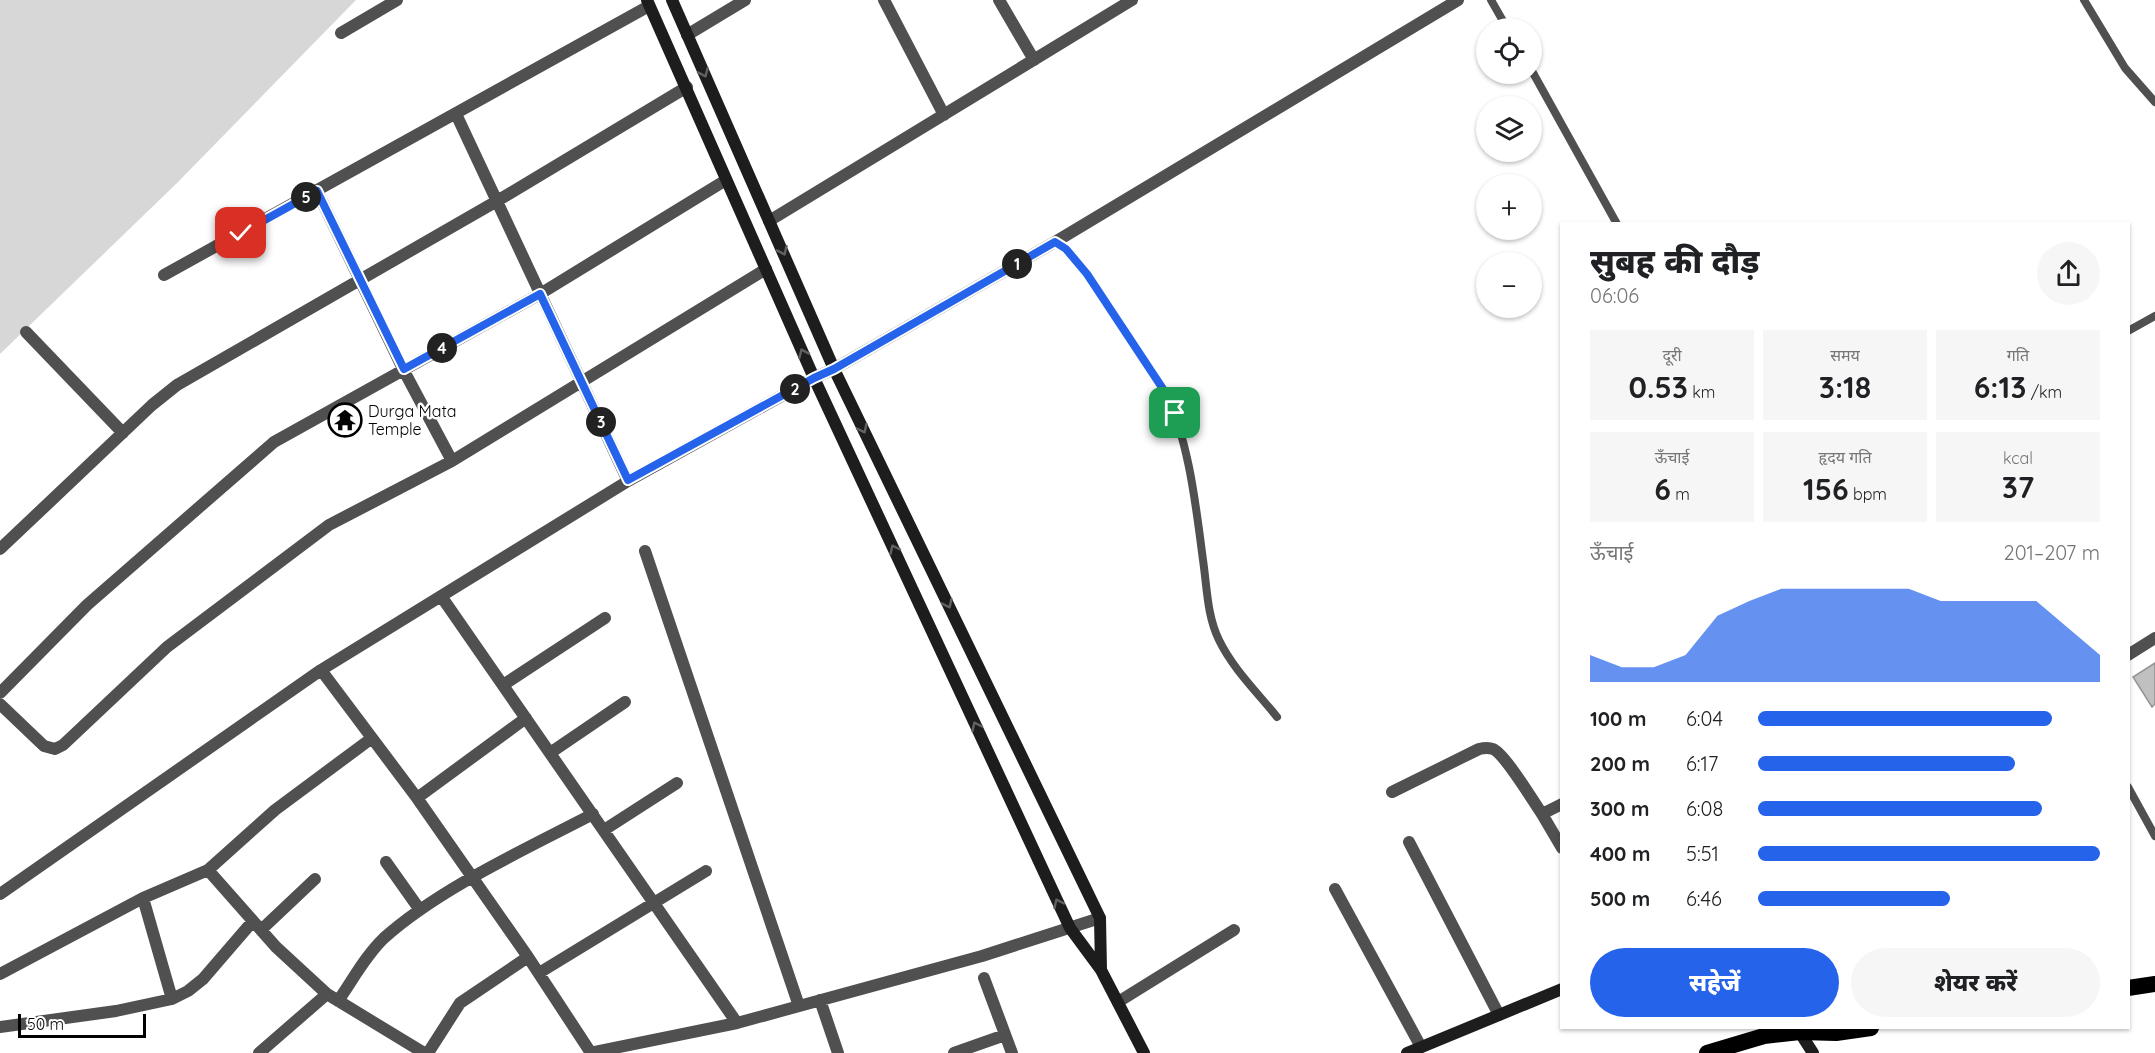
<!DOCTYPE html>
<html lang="hi">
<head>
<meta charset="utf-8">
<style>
  :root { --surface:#fff; --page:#f6f6f6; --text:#202124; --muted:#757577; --accent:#2563eb }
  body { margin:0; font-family:Quicksand,"Noto Sans Devanagari",sans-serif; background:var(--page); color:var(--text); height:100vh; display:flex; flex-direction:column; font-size:22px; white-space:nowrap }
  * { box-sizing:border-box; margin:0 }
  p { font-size:20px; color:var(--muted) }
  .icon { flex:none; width:33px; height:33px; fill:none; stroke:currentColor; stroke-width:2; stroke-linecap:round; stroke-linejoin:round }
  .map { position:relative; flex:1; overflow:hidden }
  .side { position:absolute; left:1560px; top:222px; width:570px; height:807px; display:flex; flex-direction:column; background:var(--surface); border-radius:0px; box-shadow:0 2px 4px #0004 }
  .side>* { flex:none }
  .controls { position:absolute; left:1476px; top:18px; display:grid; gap:12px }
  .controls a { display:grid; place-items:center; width:66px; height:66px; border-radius:50%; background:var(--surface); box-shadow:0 2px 4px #0004; font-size:30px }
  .scale { position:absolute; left:18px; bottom:15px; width:128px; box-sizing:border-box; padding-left:6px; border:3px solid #000; border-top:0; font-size:16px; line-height:21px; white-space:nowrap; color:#000; -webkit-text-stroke:4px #fff; paint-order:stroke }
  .pin { position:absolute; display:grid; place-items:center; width:51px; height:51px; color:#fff; margin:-26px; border-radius:12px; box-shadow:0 3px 9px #0006 }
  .km { position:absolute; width:30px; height:30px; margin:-15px; border-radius:50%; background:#222; color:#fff; font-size:16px; line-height:30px; text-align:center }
  .round { display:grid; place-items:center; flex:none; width:63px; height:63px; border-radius:32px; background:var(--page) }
  .summary { display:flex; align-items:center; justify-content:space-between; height:102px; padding:0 30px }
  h1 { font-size:33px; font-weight:800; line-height:45px }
  .metrics { display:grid; grid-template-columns:repeat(3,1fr); gap:9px; height:102px; padding:6px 30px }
  .metrics div { display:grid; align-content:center; border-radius:0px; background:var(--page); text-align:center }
  .metrics b { font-size:30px; font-weight:800 }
  .metrics small { font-size:16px; font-weight:400 }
  .metrics p { font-size:16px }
  .chart { height:168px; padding:12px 30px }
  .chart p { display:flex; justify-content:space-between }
  .chart svg { width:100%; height:108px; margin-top:6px; fill:var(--accent); opacity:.7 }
  .primary-button { display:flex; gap:12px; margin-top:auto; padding:12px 30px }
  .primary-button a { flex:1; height:69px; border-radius:36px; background:var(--accent); color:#fff; font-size:24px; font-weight:800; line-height:69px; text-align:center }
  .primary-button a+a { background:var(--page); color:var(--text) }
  ul { padding:0 30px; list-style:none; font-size:20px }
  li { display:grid; grid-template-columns:96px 72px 1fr; align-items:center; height:45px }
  li i { height:15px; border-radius:8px; background:var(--accent) }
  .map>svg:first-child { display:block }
  .green { fill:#d7d7d7 }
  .building { fill:#c0c0c0; stroke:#949494; stroke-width:1.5 }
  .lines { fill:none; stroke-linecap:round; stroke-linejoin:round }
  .service { stroke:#505050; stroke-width:8 }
  .minor { stroke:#505050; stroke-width:12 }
  .secondary { stroke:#1d1d1d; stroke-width:12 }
  .trunk { stroke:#000; stroke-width:16 }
  .oneway { stroke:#616161 }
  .route-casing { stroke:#fff; stroke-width:12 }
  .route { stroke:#2563eb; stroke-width:8 }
  .labels { text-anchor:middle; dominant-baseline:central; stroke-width:5; stroke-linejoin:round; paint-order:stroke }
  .poi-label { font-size:16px; fill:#000; stroke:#fff; text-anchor:start }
</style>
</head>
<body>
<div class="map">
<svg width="2155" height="1053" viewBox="0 0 2155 1053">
  <rect width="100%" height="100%" fill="#fff"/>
  <path class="green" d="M 0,0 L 356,0 L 177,183 L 0,354 Z"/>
  <path class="building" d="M 2155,663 L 2155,704 L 2152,707 L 2133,677 Z"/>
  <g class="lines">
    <path class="service" d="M 1491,0 L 1507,28
      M 2084,0 L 2125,68 L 2155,102
      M 1532,71 L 1617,224
      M 1055,242 L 1075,258 L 1087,274 L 1165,392 C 1189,440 1196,507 1203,560 C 1207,587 1207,616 1219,640 C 1233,669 1257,692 1277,717
      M 2128,331 L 2155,316
      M 2128,787 L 2155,836"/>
    <path class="minor" d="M 884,0 L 944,115
      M 999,0 L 1034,60
      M 341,33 L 397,0
      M 687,35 L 745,0
      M 456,114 L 628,481
      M 317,191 L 403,369 L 452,461
      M 769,221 L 1132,0
      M 164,275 L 649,6
      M 26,332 L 123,433
      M 0,549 L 152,405 L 177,385 L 497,201 L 687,87
      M 645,551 L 799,1006
      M 441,596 L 737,1023 L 590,1053
      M 2128,655 L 2155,638
      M 321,670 L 417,798 L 528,957 L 591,1053
      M 503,685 L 605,618
      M 0,693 L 87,605 L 274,442 L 540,294 L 726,180
      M 0,704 L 44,746 L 55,749 L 63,745 L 167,647 L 329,525 L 452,461 L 766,269
      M 550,753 L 625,702
      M 1392,792 L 1479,749 C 1483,748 1488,747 1493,749 C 1505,754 1533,801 1542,814
      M 417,798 L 526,718
      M 1562,804 L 1542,814 L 1562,848
      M 604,830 L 677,783
      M 1409,842 L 1499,1015
      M 386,862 L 420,910
      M 208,870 L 276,947 L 327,994 L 424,1053
      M 1335,889 L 1421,1047
      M 0,894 L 321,670 L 628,481 L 814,378 L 834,369 L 1055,242 L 1458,0
      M 143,898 L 172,999
      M 261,930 L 315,879
      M 539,973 L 706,871
      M 0,974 L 143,898 L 208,870 L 275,810 L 372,738
      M 984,978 L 1012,1053
      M 820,1000 L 838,1053
      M 338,1001 C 352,981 366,955 384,938 C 440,888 526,849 593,814
      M 1118,1002 L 1234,930
      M 737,1023 L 982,956 L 1100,918
      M 0,1027 L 116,1011 L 172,999 L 188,991 L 203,979 L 253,921
      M 259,1053 L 327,994
      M 428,1053 L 460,1003 L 528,957
      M 954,1053 L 1005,1035"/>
    <path class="secondary" d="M 647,0 L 814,378 L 1070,928 L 1101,970 L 1144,1053
      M 672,0 L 834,369 L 1100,918 L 1101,970
      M 1797,1028 L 1813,1053
      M 1407,1053 L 1562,989"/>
    <path class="trunk" d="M 2128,988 L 2155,984
      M 1707,1053 L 1764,1036 L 1800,1032 L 1836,1033 L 1871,1028"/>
  </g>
  <defs><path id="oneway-chevron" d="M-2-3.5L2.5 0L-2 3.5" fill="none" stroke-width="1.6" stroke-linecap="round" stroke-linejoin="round" transform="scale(1.5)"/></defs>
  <g class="oneway">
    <use href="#oneway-chevron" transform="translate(704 73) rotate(66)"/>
    <use href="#oneway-chevron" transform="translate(783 251) rotate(66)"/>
    <use href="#oneway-chevron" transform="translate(803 353) rotate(-114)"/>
    <use href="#oneway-chevron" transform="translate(863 429) rotate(64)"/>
    <use href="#oneway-chevron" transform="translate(894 549) rotate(-115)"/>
    <use href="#oneway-chevron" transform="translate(948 604) rotate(64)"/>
    <use href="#oneway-chevron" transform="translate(976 726) rotate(-115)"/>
    <use href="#oneway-chevron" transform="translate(1058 903) rotate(-115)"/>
  </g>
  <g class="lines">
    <defs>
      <path id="route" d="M 241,233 L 317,191 L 404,369 L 540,294 L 628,480 L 814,378 L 834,369 L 1055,242 L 1066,249 L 1087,274 L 1165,392 L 1175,413"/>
    </defs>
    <use href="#route" class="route-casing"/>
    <use href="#route" class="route"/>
  </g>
  <defs>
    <symbol id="temple-ring" viewBox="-11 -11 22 22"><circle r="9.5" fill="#fff" stroke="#000" stroke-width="1.5"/><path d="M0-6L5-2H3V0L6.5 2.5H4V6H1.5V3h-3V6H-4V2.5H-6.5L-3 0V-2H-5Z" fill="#000"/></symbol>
  </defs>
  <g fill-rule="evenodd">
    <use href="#temple-ring" x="326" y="401" width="38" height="38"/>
  </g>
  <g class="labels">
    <g class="poi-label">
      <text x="368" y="411">Durga Mata<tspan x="368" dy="18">Temple</tspan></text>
    </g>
  </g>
</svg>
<div class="controls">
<a><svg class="icon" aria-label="locate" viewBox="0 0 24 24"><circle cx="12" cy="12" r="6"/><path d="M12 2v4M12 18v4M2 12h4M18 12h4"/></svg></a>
<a><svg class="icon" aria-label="layers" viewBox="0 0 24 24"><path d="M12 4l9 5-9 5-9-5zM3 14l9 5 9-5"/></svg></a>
<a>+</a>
<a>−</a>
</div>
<div class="scale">50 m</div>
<div class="pin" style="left:1175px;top:413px;background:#1e9e55"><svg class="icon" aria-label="arrive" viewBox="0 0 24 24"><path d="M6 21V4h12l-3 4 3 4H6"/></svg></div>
<div class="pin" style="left:241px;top:233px;background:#d93025"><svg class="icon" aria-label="check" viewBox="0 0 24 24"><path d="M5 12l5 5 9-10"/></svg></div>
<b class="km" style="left:1017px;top:264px">1</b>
<b class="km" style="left:795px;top:389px">2</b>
<b class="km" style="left:601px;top:422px">3</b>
<b class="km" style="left:442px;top:348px">4</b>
<b class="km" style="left:306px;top:197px">5</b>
<section class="side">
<div class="summary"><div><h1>सुबह की दौड़</h1><p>06:06</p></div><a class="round"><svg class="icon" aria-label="share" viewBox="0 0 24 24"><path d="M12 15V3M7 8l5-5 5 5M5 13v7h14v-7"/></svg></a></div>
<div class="metrics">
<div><p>दूरी</p><b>0.53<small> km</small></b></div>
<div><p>समय</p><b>3:18</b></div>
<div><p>गति</p><b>6:13<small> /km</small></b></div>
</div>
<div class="metrics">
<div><p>ऊँचाई</p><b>6<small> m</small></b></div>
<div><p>हृदय गति</p><b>156<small> bpm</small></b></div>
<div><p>kcal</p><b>37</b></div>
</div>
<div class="chart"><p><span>ऊँचाई</span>201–207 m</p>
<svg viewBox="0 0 160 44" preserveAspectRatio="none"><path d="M0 44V33L10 38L20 38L30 33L40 17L50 11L60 6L70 6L80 6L90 6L100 6L110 11L120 11L130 11L140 11L150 22L160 33V44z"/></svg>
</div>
<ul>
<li><b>100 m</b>6:04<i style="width:86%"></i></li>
<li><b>200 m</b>6:17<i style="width:75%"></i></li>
<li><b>300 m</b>6:08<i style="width:83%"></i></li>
<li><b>400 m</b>5:51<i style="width:100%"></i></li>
<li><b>500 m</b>6:46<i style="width:56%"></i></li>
</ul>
<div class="primary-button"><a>सहेजें</a><a>शेयर करें</a></div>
</section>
</div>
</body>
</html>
